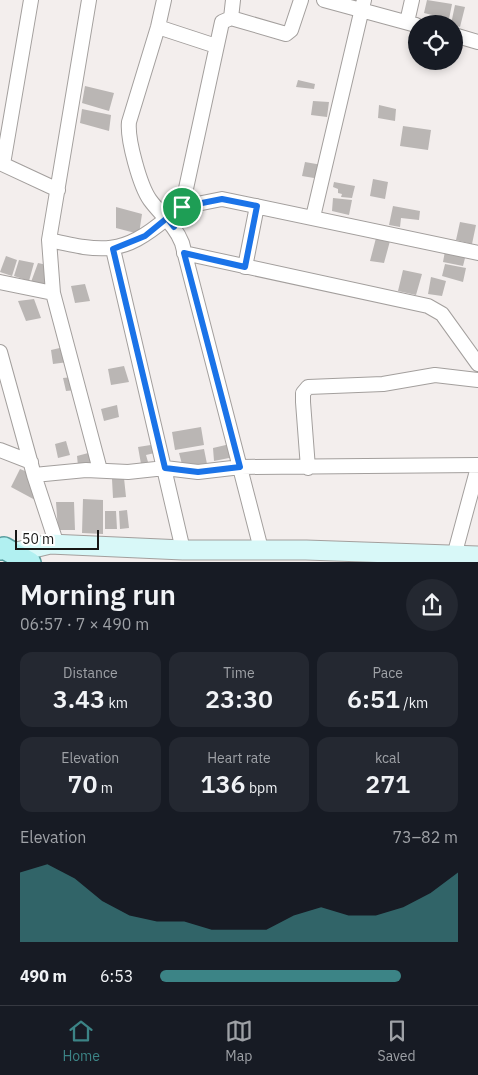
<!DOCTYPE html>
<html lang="en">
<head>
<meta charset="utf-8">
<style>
  :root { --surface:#171b24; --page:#242831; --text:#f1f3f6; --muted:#9ea1a6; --line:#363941; --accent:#3c8486 }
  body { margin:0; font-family:"IBM Plex Sans",sans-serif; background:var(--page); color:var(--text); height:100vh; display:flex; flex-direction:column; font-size:19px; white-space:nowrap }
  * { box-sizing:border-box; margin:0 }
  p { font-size:16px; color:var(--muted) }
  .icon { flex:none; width:28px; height:28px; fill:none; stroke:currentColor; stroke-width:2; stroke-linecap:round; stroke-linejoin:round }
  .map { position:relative; height:562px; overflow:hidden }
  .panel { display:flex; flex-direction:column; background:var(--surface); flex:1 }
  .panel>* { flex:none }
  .buttons { position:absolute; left:408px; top:15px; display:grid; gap:10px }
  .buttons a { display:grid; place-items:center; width:55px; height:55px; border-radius:50%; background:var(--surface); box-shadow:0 2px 8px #0003; font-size:25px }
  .scale { position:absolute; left:15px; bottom:12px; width:84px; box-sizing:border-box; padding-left:5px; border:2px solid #171615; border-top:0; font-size:14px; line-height:18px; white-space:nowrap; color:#171615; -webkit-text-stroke:4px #fff; paint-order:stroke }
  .pin { position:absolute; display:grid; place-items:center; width:42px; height:42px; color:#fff; margin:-21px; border:2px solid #fff; border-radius:50%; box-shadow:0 1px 5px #0007 }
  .round { display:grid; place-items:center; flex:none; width:52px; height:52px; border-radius:26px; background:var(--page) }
  .overview { display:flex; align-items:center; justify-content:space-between; height:85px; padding:0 20px }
  h1 { font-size:28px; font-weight:600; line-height:38px }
  .stats { display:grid; grid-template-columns:repeat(3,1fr); gap:8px; height:85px; padding:5px 20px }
  .stats div { display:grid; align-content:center; border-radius:12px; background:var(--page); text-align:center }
  .stats b { font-size:25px; font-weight:600 }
  .stats small { font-size:14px; font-weight:400 }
  .stats p { font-size:14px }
  .chart { height:140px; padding:10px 20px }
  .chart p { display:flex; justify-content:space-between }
  .chart svg { width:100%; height:90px; margin-top:5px; fill:var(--accent); opacity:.7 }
  ul { padding:0 20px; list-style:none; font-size:16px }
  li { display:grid; grid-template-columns:80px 60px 1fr; align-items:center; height:38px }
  li i { height:12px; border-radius:6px; background:var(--accent) }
  .dock { display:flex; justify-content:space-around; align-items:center; height:70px; border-top:1px solid var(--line); background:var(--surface); font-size:14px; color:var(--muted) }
  .dock a { display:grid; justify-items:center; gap:2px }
  .dock .current { color:var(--accent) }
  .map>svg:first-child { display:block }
  .building { fill:#bab6b4 }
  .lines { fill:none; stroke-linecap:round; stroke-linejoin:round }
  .street-casing { stroke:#a39f9d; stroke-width:16 }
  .secondary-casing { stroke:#a39f9d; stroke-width:21 }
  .primary-casing { stroke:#599d9e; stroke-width:24 }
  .street { stroke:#fff; stroke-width:14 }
  .secondary { stroke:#d8f8f8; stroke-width:19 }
  .primary { stroke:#b1f0f1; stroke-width:21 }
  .route-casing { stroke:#fff; stroke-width:10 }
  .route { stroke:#1a73e8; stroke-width:6 }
</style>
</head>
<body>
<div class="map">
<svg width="478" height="563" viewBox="0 0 478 563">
  <rect width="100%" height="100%" fill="#f3eeed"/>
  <path class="building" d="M 427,0 L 452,4 L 449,19 L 424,13 Z
    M 455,5 L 465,7 L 460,27 L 451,24 Z
    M 298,80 L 315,84 L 314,89 L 296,87 Z
    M 85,86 L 114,93 L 109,111 L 82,103 Z
    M 313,101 L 329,102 L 327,117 L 311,115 Z
    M 379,105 L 396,109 L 395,121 L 378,118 Z
    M 82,109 L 111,115 L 109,131 L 80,123 Z
    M 403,126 L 431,130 L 428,150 L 400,146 Z
    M 305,162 L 322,165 L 320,179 L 302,176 Z
    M 373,179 L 388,182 L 385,199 L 370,196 Z
    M 334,182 L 355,186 L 352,198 L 341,197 L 342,194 L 338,193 L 338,189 L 333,187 Z
    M 333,198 L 352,200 L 349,215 L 332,211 Z
    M 393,206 L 420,211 L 419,220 L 401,218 L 400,227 L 389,225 Z
    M 116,207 L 142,214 L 139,234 L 116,228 Z
    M 460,222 L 476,225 L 472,244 L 456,240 Z
    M 376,238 L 390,241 L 384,263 L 370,261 Z
    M 445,251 L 466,254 L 463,266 L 443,262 Z
    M 6,256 L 17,260 L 12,276 L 0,272 Z
    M 19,260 L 34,263 L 29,281 L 14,276 Z
    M 38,263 L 47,265 L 50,289 L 31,282 Z
    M 445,264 L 466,268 L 463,282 L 442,276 Z
    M 403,270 L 422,274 L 416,295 L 398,291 Z
    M 431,277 L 446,281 L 442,296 L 428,294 Z
    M 85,284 L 90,301 L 75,303 L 71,286 Z
    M 34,299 L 41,318 L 26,321 L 18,301 Z
    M 64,347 L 68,362 L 53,364 L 51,350 Z
    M 124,366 L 129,382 L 111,385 L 108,369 Z
    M 73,377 L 76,390 L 66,391 L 63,378 Z
    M 117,405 L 119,417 L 104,421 L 101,409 Z
    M 201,427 L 204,445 L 175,450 L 172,432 Z
    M 66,441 L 70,455 L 58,458 L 55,444 Z
    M 157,444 L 159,452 L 146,455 L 148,462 L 141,464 L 138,447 Z
    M 230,444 L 234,457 L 214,461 L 213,448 Z
    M 204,449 L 207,464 L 183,468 L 179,453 Z
    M 92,452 L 95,461 L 78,466 L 77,456 Z
    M 20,469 L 30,473 L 37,501 L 11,487 Z
    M 124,478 L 126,497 L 113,498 L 112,479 Z
    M 83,499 L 103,500 L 103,534 L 82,533 Z
    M 56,502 L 74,502 L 75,530 L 58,530 Z
    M 127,510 L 129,528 L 120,529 L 119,511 Z
    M 105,511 L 116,511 L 117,529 L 105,529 Z"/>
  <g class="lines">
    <defs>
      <path id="street" d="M 89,0 L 49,240 L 53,293 L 100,470
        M 164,0 L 158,27 L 129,122 C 127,139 140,186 150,200 C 161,215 175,225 182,243 L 261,549
        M 324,0 L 416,25
        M 231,18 L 233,0
        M 407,22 L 412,0
        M 158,27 L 216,46
        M 454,35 L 478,42
        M 0,163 L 58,190
        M 3,164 L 31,0
        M 182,207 L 222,199 L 478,253
        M 313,217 L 364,0
        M 174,227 L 182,207 L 222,22 L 231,18 L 286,34 L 291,30 L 301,0
        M 49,240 C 103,252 122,256 167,218
        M 113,249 L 183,550
        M 184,253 L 428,306 L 442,314 L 478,364
        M 245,267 L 257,206
        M 0,282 L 53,293
        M 0,352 L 34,475 L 57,545
        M 0,450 L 31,462
        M 308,468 L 303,402 L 303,393 L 308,387 L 383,384 L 435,375 L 478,380
        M 34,475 L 86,470 L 128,472 L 165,468 L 198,472 L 241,467 L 478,465
        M 454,556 L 478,467"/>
      <path id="secondary" d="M 13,553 L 50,544 L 183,550 L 306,550 L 478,556"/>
      <path id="primary" d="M 0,549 L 4,548 L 30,563"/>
    </defs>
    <use href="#street" class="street-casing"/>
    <use href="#secondary" class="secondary-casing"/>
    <use href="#primary" class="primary-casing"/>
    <use href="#street" class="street"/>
    <use href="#secondary" class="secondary"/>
    <use href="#primary" class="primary"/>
  </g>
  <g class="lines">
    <defs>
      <path id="route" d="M 222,199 L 257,206 L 245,267 L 184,253 L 240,467 L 198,472 L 165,468 L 113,249 L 145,236 L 167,218 L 174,227 L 182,207 Z"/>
    </defs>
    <use href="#route" class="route-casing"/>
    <use href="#route" class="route"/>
  </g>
</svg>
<div class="buttons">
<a><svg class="icon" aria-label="locate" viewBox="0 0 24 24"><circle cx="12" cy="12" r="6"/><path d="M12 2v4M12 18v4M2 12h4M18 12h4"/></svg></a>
</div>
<div class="scale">50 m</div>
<div class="pin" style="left:182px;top:207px;background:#1e9e55"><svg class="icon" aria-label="arrive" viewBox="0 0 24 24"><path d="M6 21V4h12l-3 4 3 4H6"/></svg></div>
</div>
<section class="panel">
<div class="overview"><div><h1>Morning run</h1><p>06:57 · 7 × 490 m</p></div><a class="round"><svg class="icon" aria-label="share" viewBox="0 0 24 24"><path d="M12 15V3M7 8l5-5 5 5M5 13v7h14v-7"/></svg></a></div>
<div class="stats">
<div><p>Distance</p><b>3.43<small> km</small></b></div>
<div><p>Time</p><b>23:30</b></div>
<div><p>Pace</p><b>6:51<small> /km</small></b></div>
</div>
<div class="stats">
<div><p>Elevation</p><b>70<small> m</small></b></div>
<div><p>Heart rate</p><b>136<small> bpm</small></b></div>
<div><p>kcal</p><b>271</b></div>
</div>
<div class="chart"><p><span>Elevation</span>73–82 m</p>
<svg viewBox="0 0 160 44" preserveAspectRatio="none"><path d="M0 44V10L10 6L20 13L30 24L40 31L50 34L60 34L70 38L80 38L90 38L100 31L110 27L120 31L130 31L140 27L150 20L160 10V44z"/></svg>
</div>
<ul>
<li><b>490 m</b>6:53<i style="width:81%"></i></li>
</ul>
</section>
<nav class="dock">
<a class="current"><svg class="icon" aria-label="home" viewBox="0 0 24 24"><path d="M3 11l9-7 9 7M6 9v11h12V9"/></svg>Home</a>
<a><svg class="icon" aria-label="map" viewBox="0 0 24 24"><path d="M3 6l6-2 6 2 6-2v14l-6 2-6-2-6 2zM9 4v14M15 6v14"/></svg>Map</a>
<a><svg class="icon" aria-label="saved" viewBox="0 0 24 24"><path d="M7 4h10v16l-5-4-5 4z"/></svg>Saved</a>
</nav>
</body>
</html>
